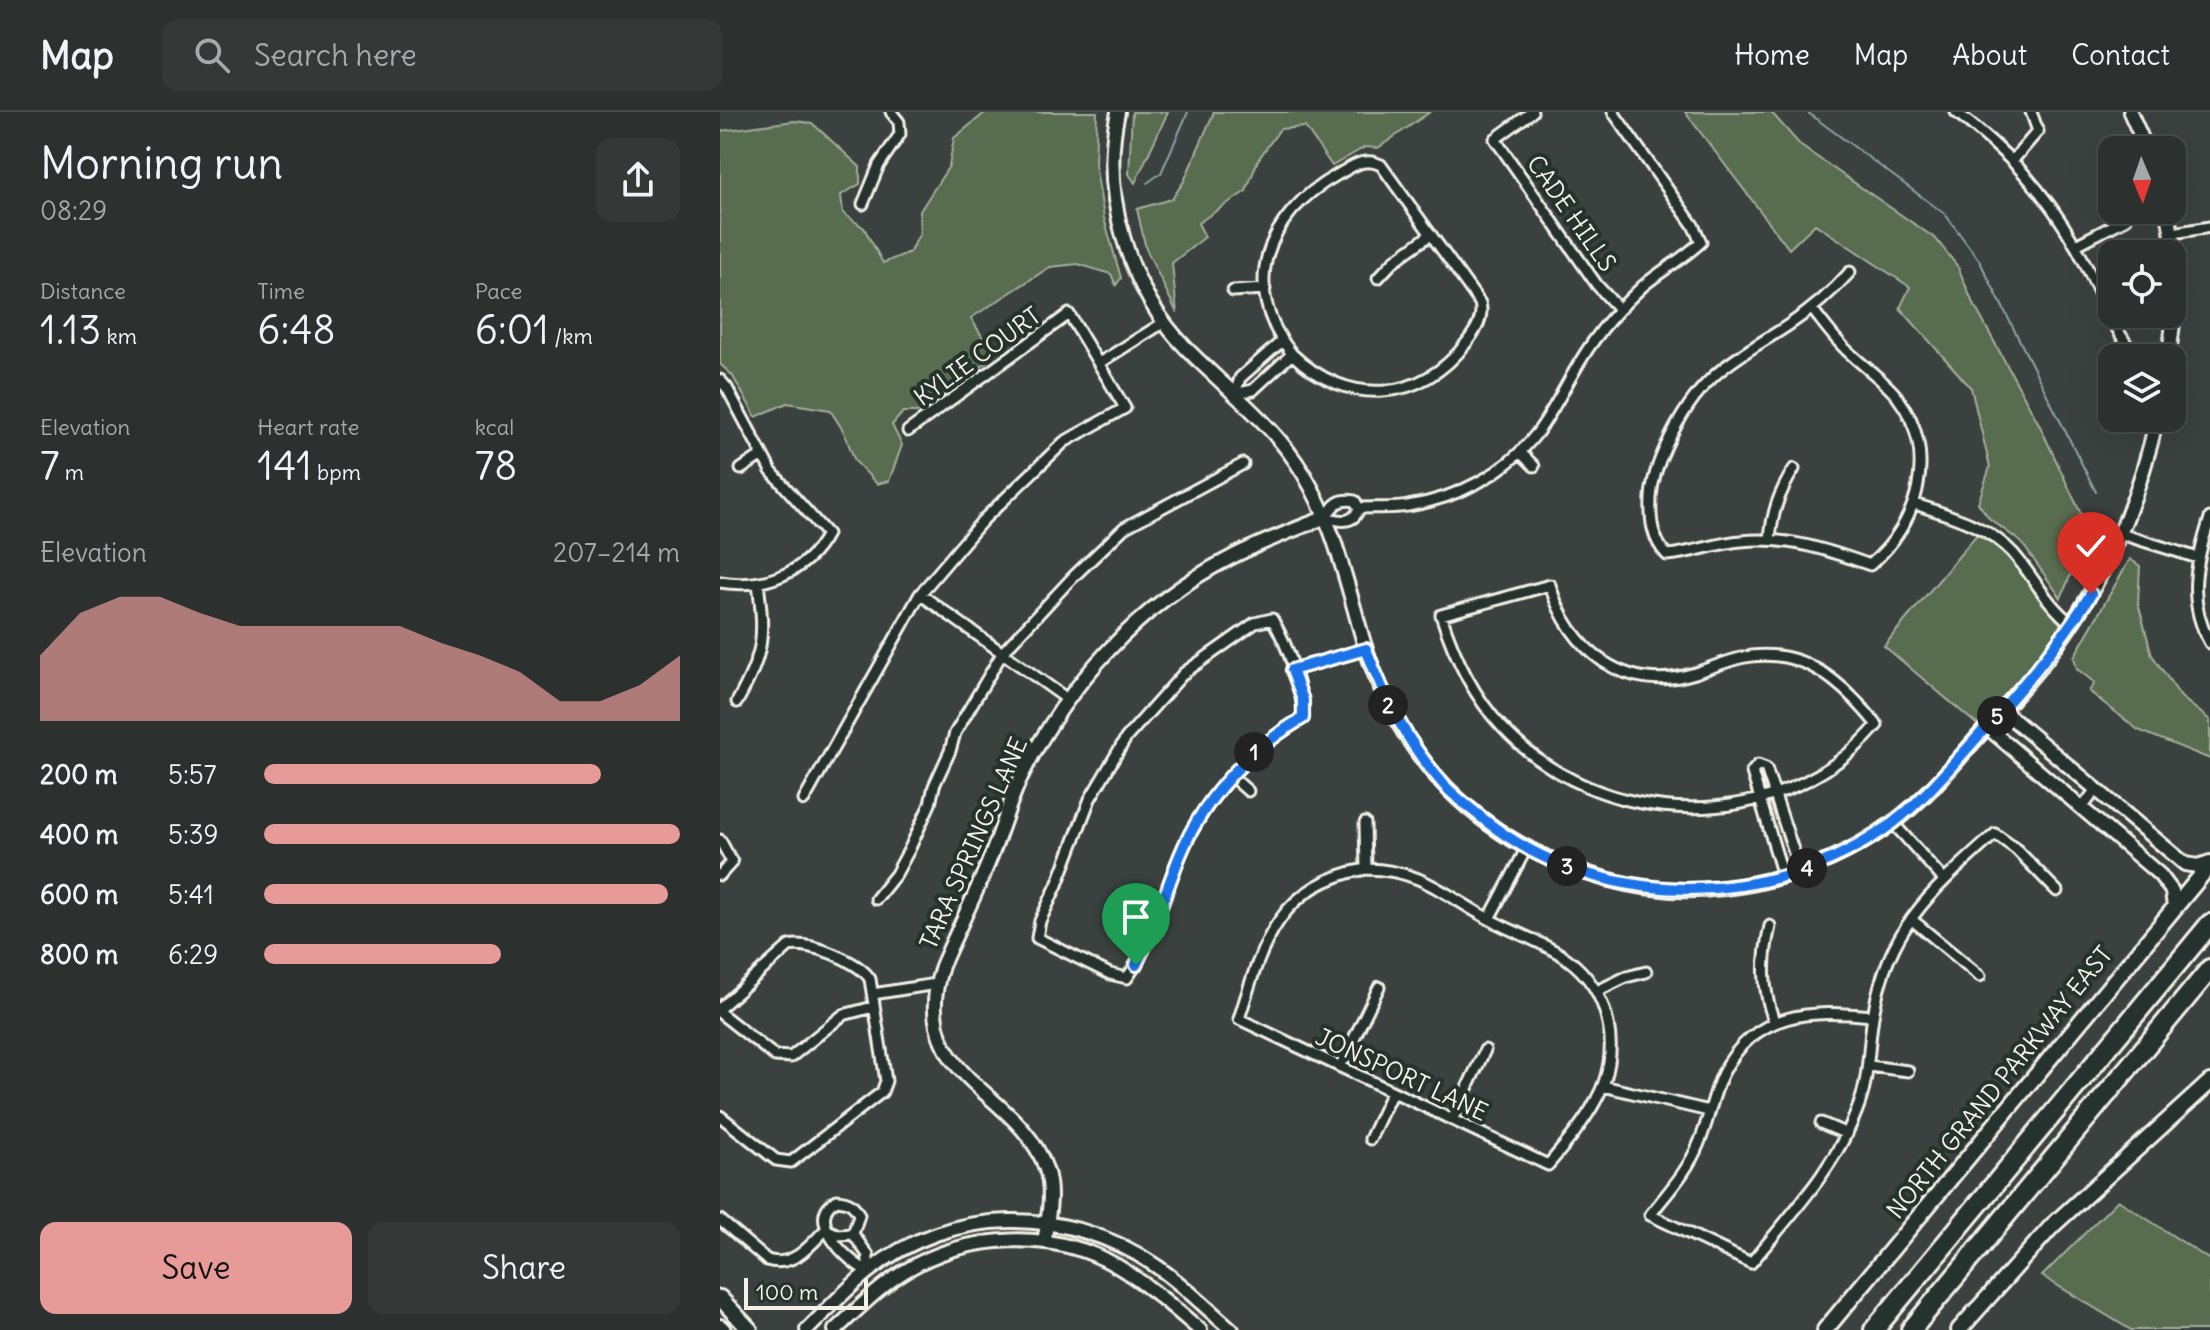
<!DOCTYPE html>
<html lang="en">
<head>
<meta charset="utf-8">
<style>
  :root { --surface:#2c312f; --page:#343937; --text:#f1f3f6; --muted:#a6a9aa; --line:#484c4b; --accent:#e69b98 }
  body { margin:0; font-family:Delius,sans-serif; background:var(--page); color:var(--text); height:100vh; display:flex; flex-direction:column; font-size:30px; white-space:nowrap }
  * { box-sizing:border-box; margin:0 }
  p { font-size:26px; color:var(--muted) }
  .icon { flex:none; width:44px; height:44px; fill:none; stroke:currentColor; stroke-width:2; stroke-linecap:round; stroke-linejoin:round }
  .map { position:relative; flex:1; overflow:hidden }
  .side { display:flex; flex-direction:column; background:var(--surface); width:720px }
  .side>* { flex:none }
  .needle { width:52px; rotate:178deg }
  .fabs { position:absolute; left:1378px; top:24px; display:grid; gap:16px }
  .fabs a { display:grid; place-items:center; width:88px; height:88px; border-radius:16px; background:var(--surface); box-shadow:0 8px 32px #0002,0 0 0 2px var(--line); font-size:40px }
  .scale { position:absolute; left:24px; bottom:20px; width:124px; box-sizing:border-box; padding-left:8px; border:4px solid #f4f1e8; border-top:0; font-size:22px; line-height:28px; white-space:nowrap; color:#f4f1e8; -webkit-text-stroke:6px #26332d; paint-order:stroke }
  .pin { position:absolute; display:grid; place-items:center; width:68px; height:68px; color:#fff; margin:-82px -34px; border-radius:50% 50% 50% 0; rotate:-45deg; box-shadow:0 0 8px #0007 }
  .pin .icon { rotate:45deg }
  .km { position:absolute; width:40px; height:40px; margin:-20px; border-radius:50%; background:#222; color:#fff; font-size:22px; line-height:40px; text-align:center }
  .round { display:grid; place-items:center; flex:none; width:84px; height:84px; border-radius:16px; background:var(--page) }
  .summary { display:flex; align-items:center; justify-content:space-between; height:136px; padding:0 40px }
  h1 { font-size:44px; font-weight:600; line-height:60px }
  .figures { display:grid; grid-template-columns:repeat(3,1fr); gap:12px; height:136px; padding:8px 40px }
  .figures div { display:grid; align-content:center }
  .figures b { font-size:40px; font-weight:600 }
  .figures small { font-size:22px; font-weight:400 }
  .figures p { font-size:22px }
  .chart { height:224px; padding:16px 40px }
  .chart p { display:flex; justify-content:space-between }
  .chart svg { width:100%; height:144px; margin-top:8px; fill:var(--accent); opacity:.7 }
  .button { display:flex; gap:16px; margin-top:auto; padding:16px 40px }
  .button a { flex:1; height:92px; border-radius:16px; background:var(--accent); color:#111; font-size:32px; font-weight:600; line-height:92px; text-align:center }
  .button a+a { background:var(--page); color:var(--text) }
  ul { padding:0 40px; list-style:none; font-size:26px }
  li { display:grid; grid-template-columns:128px 96px 1fr; align-items:center; height:60px }
  li i { height:20px; border-radius:10px; background:var(--accent) }
  header { display:flex; align-items:center; gap:48px; box-sizing:border-box; height:112px; padding:0 40px; background:var(--surface); border-bottom:2px solid var(--line) }
  header strong { font-size:38px }
  nav { display:flex; gap:44px; margin-inline-start:auto; font-size:28px }
  .search { width:560px; height:72px; background:var(--page); display:flex; align-items:center; gap:20px; box-sizing:border-box; padding:0 28px; border-radius:16px; color:var(--muted); font-size:30px }
  main { display:flex; flex:1; min-height:0 }
  .map>svg:first-child { display:block }
  .green { fill:#586c4f; stroke:#a6ae9c; stroke-width:2 }
  .lines { fill:none; stroke-linecap:round; stroke-linejoin:round }
  .stream { stroke:#90a2a2; stroke-width:2 }
  .minor-casing { stroke:#f4f1e8; stroke-width:15 }
  .tertiary-casing { stroke:#f4f1e8; stroke-width:18 }
  .secondary-casing { stroke:#f4f1e8; stroke-width:20 }
  .motorway-casing { stroke:#f4f1e8; stroke-width:24 }
  .minor { stroke:#26332d; stroke-width:9 }
  .tertiary { stroke:#26332d; stroke-width:12 }
  .secondary { stroke:#26332d; stroke-width:14 }
  .motorway { stroke:#26332d; stroke-width:18 }
  .route-casing { stroke:#fff; stroke-width:16 }
  .route { stroke:#1a73e8; stroke-width:10 }
  .labels { text-anchor:middle; dominant-baseline:central; stroke-width:8; stroke-linejoin:round; paint-order:stroke }
  .street-label { font-size:24px; fill:#f4f1e8; stroke:#26332d }
</style>
</head>
<body>
<header>
<strong>Map</strong>
<div class="search"><svg class="icon" aria-label="search" viewBox="0 0 24 24"><circle cx="10" cy="10" r="6"/><path d="M15 15l6 6"/></svg>Search here</div>
<nav><a>Home</a><a>Map</a><a>About</a><a>Contact</a></nav>
</header>
<main>
<section class="side">
<div class="summary"><div><h1>Morning run</h1><p>08:29</p></div><a class="round"><svg class="icon" aria-label="share" viewBox="0 0 24 24"><path d="M12 15V3M7 8l5-5 5 5M5 13v7h14v-7"/></svg></a></div>
<div class="figures">
<div><p>Distance</p><b>1.13<small> km</small></b></div>
<div><p>Time</p><b>6:48</b></div>
<div><p>Pace</p><b>6:01<small> /km</small></b></div>
</div>
<div class="figures">
<div><p>Elevation</p><b>7<small> m</small></b></div>
<div><p>Heart rate</p><b>141<small> bpm</small></b></div>
<div><p>kcal</p><b>78</b></div>
</div>
<div class="chart"><p><span>Elevation</span>207–214 m</p>
<svg viewBox="0 0 160 44" preserveAspectRatio="none"><path d="M0 44V24L10 11L20 6L30 6L40 11L50 15L60 15L70 15L80 15L90 15L100 20L110 24L120 29L130 38L140 38L150 33L160 24V44z"/></svg>
</div>
<ul>
<li><b>200 m</b>5:57<i style="width:81%"></i></li>
<li><b>400 m</b>5:39<i style="width:100%"></i></li>
<li><b>600 m</b>5:41<i style="width:97%"></i></li>
<li><b>800 m</b>6:29<i style="width:57%"></i></li>
</ul>
<div class="button"><a>Save</a><a>Share</a></div>
</section>
<div class="map">
<svg width="1490" height="1218" viewBox="0 0 1490 1218">
  <rect width="100%" height="100%" fill="#3a413f"/>
  <filter id="ink" filterUnits="userSpaceOnUse"><feTurbulence type="fractalNoise" baseFrequency=".0125" numOctaves="2"/><feDisplacementMap in="SourceGraphic" scale="16" xChannelSelector="R" yChannelSelector="G"/><feConvolveMatrix kernelMatrix="1 2 1 2 8 2 1 2 1" color-interpolation-filters="sRGB"/></filter>
  <g filter="url(#ink)">
    <path class="green" d="M 266,0 L 377,0 L 375,51 L 384,106 L 401,166 L 396,173 L 391,162 L 358,152 L 330,155 L 251,206 L 274,244 L 202,300 L 183,300 L 172,313 L 182,333 L 169,369 L 157,372 L 135,349 L 124,320 L 110,298 L 67,291 L 36,305 L 12,263 L 0,252 L 0,19 L 74,9 L 92,11 L 140,55 L 140,72 L 121,83 L 123,101 L 144,116 L 163,151 L 190,140 L 200,121 L 200,99 L 229,54 L 234,26 Z
      M 412,0 L 448,0 L 415,71 L 409,62 Z
      M 494,0 L 710,0 L 658,36 L 645,35 L 612,54 L 585,15 L 560,17 L 538,48 L 526,79 L 478,111 L 485,125 L 452,151 L 457,201 L 426,137 L 417,97 L 452,87 L 464,69 Z
      M 965,0 L 1051,0 L 1081,34 L 1216,127 L 1238,155 L 1252,189 L 1319,312 L 1369,419 L 1341,486 L 1301,430 L 1270,407 L 1258,391 L 1270,355 L 1251,276 L 1180,196 L 1190,175 L 1095,112 L 1069,137 Z
      M 1258,421 C 1294,442 1312,480 1339,510 L 1341,515 L 1328,537 L 1260,615 L 1164,534 Z
      M 1410,447 L 1420,454 L 1418,491 L 1432,543 L 1461,585 L 1490,608 L 1490,647 L 1418,618 L 1369,579 L 1375,571 L 1357,557 L 1354,545 Z
      M 1398,1088 L 1490,1148 L 1490,1218 L 1411,1218 L 1322,1164 Z"/>
    <g class="lines">
      <path class="stream" d="M 1087,0 L 1225,102 L 1259,148 L 1376,380
        M 427,71 L 441,61 L 468,0"/>
      <defs>
        <path id="minor" d="M 812,0 L 775,27 L 877,173 L 899,197
          M 1236,0 C 1286,39 1324,77 1355,133 C 1375,167 1387,205 1410,237
          M 1293,48 L 1318,19 L 1311,0
          M 143,92 L 159,53 L 180,22 L 179,10 L 171,0
          M 1453,121 L 1490,115
          M 1356,133 L 1406,107
          M 658,166 L 674,149 L 710,123
          M 513,179 L 545,177
          M 1092,197 C 1105,213 1117,231 1133,244 C 1148,258 1166,270 1178,286 C 1219,340 1199,412 1150,453 C 1108,438 1067,424 1021,429 C 996,431 973,441 947,443 C 932,427 930,408 931,386 C 932,367 938,351 946,334 C 958,308 973,283 994,264 C 1017,243 1045,229 1070,212 C 1093,197 1112,180 1130,160
          M 562,229 L 520,266 L 515,282 L 533,278 L 572,242 C 627,295 701,292 747,230 C 756,218 764,206 760,191 L 661,53 C 644,44 632,55 617,63 C 547,102 518,174 572,242
          M 379,251 L 443,211
          M 0,268 L 7,276 L 51,359 L 107,422 C 86,462 43,477 0,470
          M 800,340 L 814,354
          M 21,357 L 42,343
          M 1195,392 C 1230,404 1267,413 1293,441 C 1314,465 1326,492 1352,512
          M 639,396 C 634,413 619,409 606,405 C 614,392 619,386 635,389 L 639,396 C 655,395 672,397 688,394 C 738,386 785,362 817,321 C 840,290 854,253 878,223 C 891,205 907,189 923,174 C 942,158 963,147 981,130 L 973,113 L 893,0
          M 1490,406 C 1476,450 1466,488 1490,531
          M 1401,422 L 1478,446
          M 1050,428 C 1052,400 1059,381 1074,357
          M 830,473 C 849,538 905,583 975,561 C 1006,551 1024,540 1058,544 C 1100,549 1132,582 1157,613 C 1063,725 879,721 782,615 C 752,583 734,544 721,503 Z
          M 200,482 L 347,587
          M 552,507 C 568,533 583,576 583,606 C 525,640 480,691 456,753 C 441,791 431,833 407,866 L 390,862 L 317,826 L 320,809 L 337,773 L 370,687 L 406,626 L 464,561 L 535,511 Z
          M 572,558 L 646,537
          M 17,590 C 44,541 45,526 38,471
          M 511,664 L 528,679
          M 84,688 L 200,482 L 263,408 L 344,330 L 405,296 L 349,202 L 188,319
          M 1362,696 L 1377,676
          M 645,711 L 646,757
          M 1173,711 L 1224,768
          M 0,728 L 12,750 L 0,763
          M 646,757 C 702,758 723,782 769,807 C 794,821 822,829 846,846 C 891,878 903,941 876,988 C 864,1011 845,1033 828,1053 L 519,907 C 542,832 559,772 646,757 Z
          M 1063,764 L 1032,660 L 1038,653 L 1046,656 L 1080,759
          M 156,787 L 176,762 L 190,736 L 210,692 L 214,674 L 230,639 L 235,621 L 283,540 L 352,466 L 404,416 L 523,352
          M 769,807 L 806,737
          M 1191,807 L 1260,864
          M 1050,814 C 1042,849 1042,876 1054,909
          M 877,879 L 906,865 L 926,860
          M 153,882 L 216,872
          M 0,896 L 69,834 C 89,829 139,849 150,867 L 166,969 L 162,980 L 71,1050 L 56,1048 L 0,1004
          M 0,901 L 55,944 L 71,945 L 123,903 L 153,895
          M 1153,904 C 1092,898 1035,898 1003,961 C 992,983 989,1009 979,1031 C 968,1059 948,1080 930,1103 L 1031,1151 C 1072,1101 1119,1052 1140,990 C 1150,960 1148,929 1154,899 C 1169,813 1214,777 1275,722 L 1296,737 L 1337,779
          M 1149,954 L 1188,959
          M 620,955 L 659,875
          M 883,974 L 989,999
          M 732,1008 L 765,938
          M 1101,1011 L 1127,1022
          M 650,1027 L 672,980
          M 117,1088 C 129,1089 134,1092 139,1103 L 133,1122 L 148,1143 L 148,1159 C 127,1150 83,1105 117,1088 Z
          M 0,1108 L 47,1148 C 73,1156 90,1134 106,1117 L 118,1123 L 133,1122"/>
        <path id="tertiary" d="M 398,0 C 380,81 408,177 466,236 C 503,274 546,306 576,350 C 613,404 626,470 644,531 C 660,584 688,636 727,676 C 771,721 825,750 886,767 C 982,794 1090,770 1171,712 C 1207,686 1235,651 1264,618 C 1287,592 1313,566 1333,538 C 1385,469 1418,390 1437,306
          M 1410,0 L 1427,38
          M 1447,98 C 1459,147 1457,197 1448,246
          M 1282,598 L 1465,752 L 1478,754 L 1490,750
          M 1267,615 L 1440,763 L 1452,779 L 1454,795
          M 324,1130 C 328,1106 334,1081 326,1057 C 299,977 185,966 222,854 C 237,819 255,784 269,749 C 281,721 289,690 302,663 C 348,572 419,492 510,446 C 541,430 574,418 606,405
          M 87,1218 C 107,1198 126,1177 149,1159 C 231,1093 347,1094 433,1152 C 461,1170 486,1196 512,1218
          M 115,1218 C 137,1198 159,1175 185,1159 C 247,1121 334,1117 397,1154 C 427,1172 454,1196 480,1218"/>
        <path id="secondary" d="M 0,1186 L 30,1218
          M 0,1215 L 3,1218
          M 1105,1218 L 1490,753
          M 1239,1218 L 1332,1114 L 1490,970"/>
        <path id="motorway" d="M 1154,1218 L 1490,812
          M 1191,1218 L 1490,857"/>
      </defs>
      <use href="#minor" class="minor-casing"/>
      <use href="#tertiary" class="tertiary-casing"/>
      <use href="#secondary" class="secondary-casing"/>
      <use href="#motorway" class="motorway-casing"/>
      <use href="#minor" class="minor"/>
      <use href="#tertiary" class="tertiary"/>
      <use href="#secondary" class="secondary"/>
      <use href="#motorway" class="motorway"/>
    </g>
  </g>
  <g class="lines" filter="url(#ink)">
    <defs>
      <path id="route" d="M 416,853 C 423,837 432,820 438,803 C 449,774 457,745 472,718 C 498,671 537,633 583,606 L 583,588 L 572,558 L 646,537 C 666,589 687,631 724,673 C 733,683 745,692 756,701 C 872,800 1051,801 1173,711 C 1204,687 1228,658 1254,629 C 1296,582 1337,536 1371,482"/>
    </defs>
    <use href="#route" class="route-casing"/>
    <use href="#route" class="route"/>
  </g>
  <g class="labels">
    <g class="street-label">
      <text transform="translate(852 101) rotate(55)">CADE HILLS</text>
      <text transform="translate(257 244) rotate(-36)">KYLIE COURT</text>
      <text transform="translate(253 731) rotate(-66)">TARA SPRINGS LANE</text>
      <text transform="translate(682 962) rotate(25)">JONSPORT LANE</text>
      <text transform="translate(1279 970) rotate(-51)">NORTH GRAND PARKWAY EAST</text>
    </g>
  </g>
</svg>
<div class="fabs">
<a><svg class="needle" viewBox="-14 -14 28 28"><path d="M0-13l5 13h-10z" fill="#e53935"/><path d="M0 13l5-13h-10z" fill="#a6a9aa"/></svg></a>
<a><svg class="icon" aria-label="locate" viewBox="0 0 24 24"><circle cx="12" cy="12" r="6"/><path d="M12 2v4M12 18v4M2 12h4M18 12h4"/></svg></a>
<a><svg class="icon" aria-label="layers" viewBox="0 0 24 24"><path d="M12 4l9 5-9 5-9-5zM3 14l9 5 9-5"/></svg></a>
</div>
<div class="scale">100 m</div>
<div class="pin" style="left:416px;top:853px;background:#1e9e55"><svg class="icon" aria-label="arrive" viewBox="0 0 24 24"><path d="M6 21V4h12l-3 4 3 4H6"/></svg></div>
<div class="pin" style="left:1371px;top:482px;background:#d93025"><svg class="icon" aria-label="check" viewBox="0 0 24 24"><path d="M5 12l5 5 9-10"/></svg></div>
<b class="km" style="left:534px;top:640px">1</b>
<b class="km" style="left:668px;top:593px">2</b>
<b class="km" style="left:847px;top:754px">3</b>
<b class="km" style="left:1087px;top:756px">4</b>
<b class="km" style="left:1277px;top:604px">5</b>
</div>
</main>
</body>
</html>
